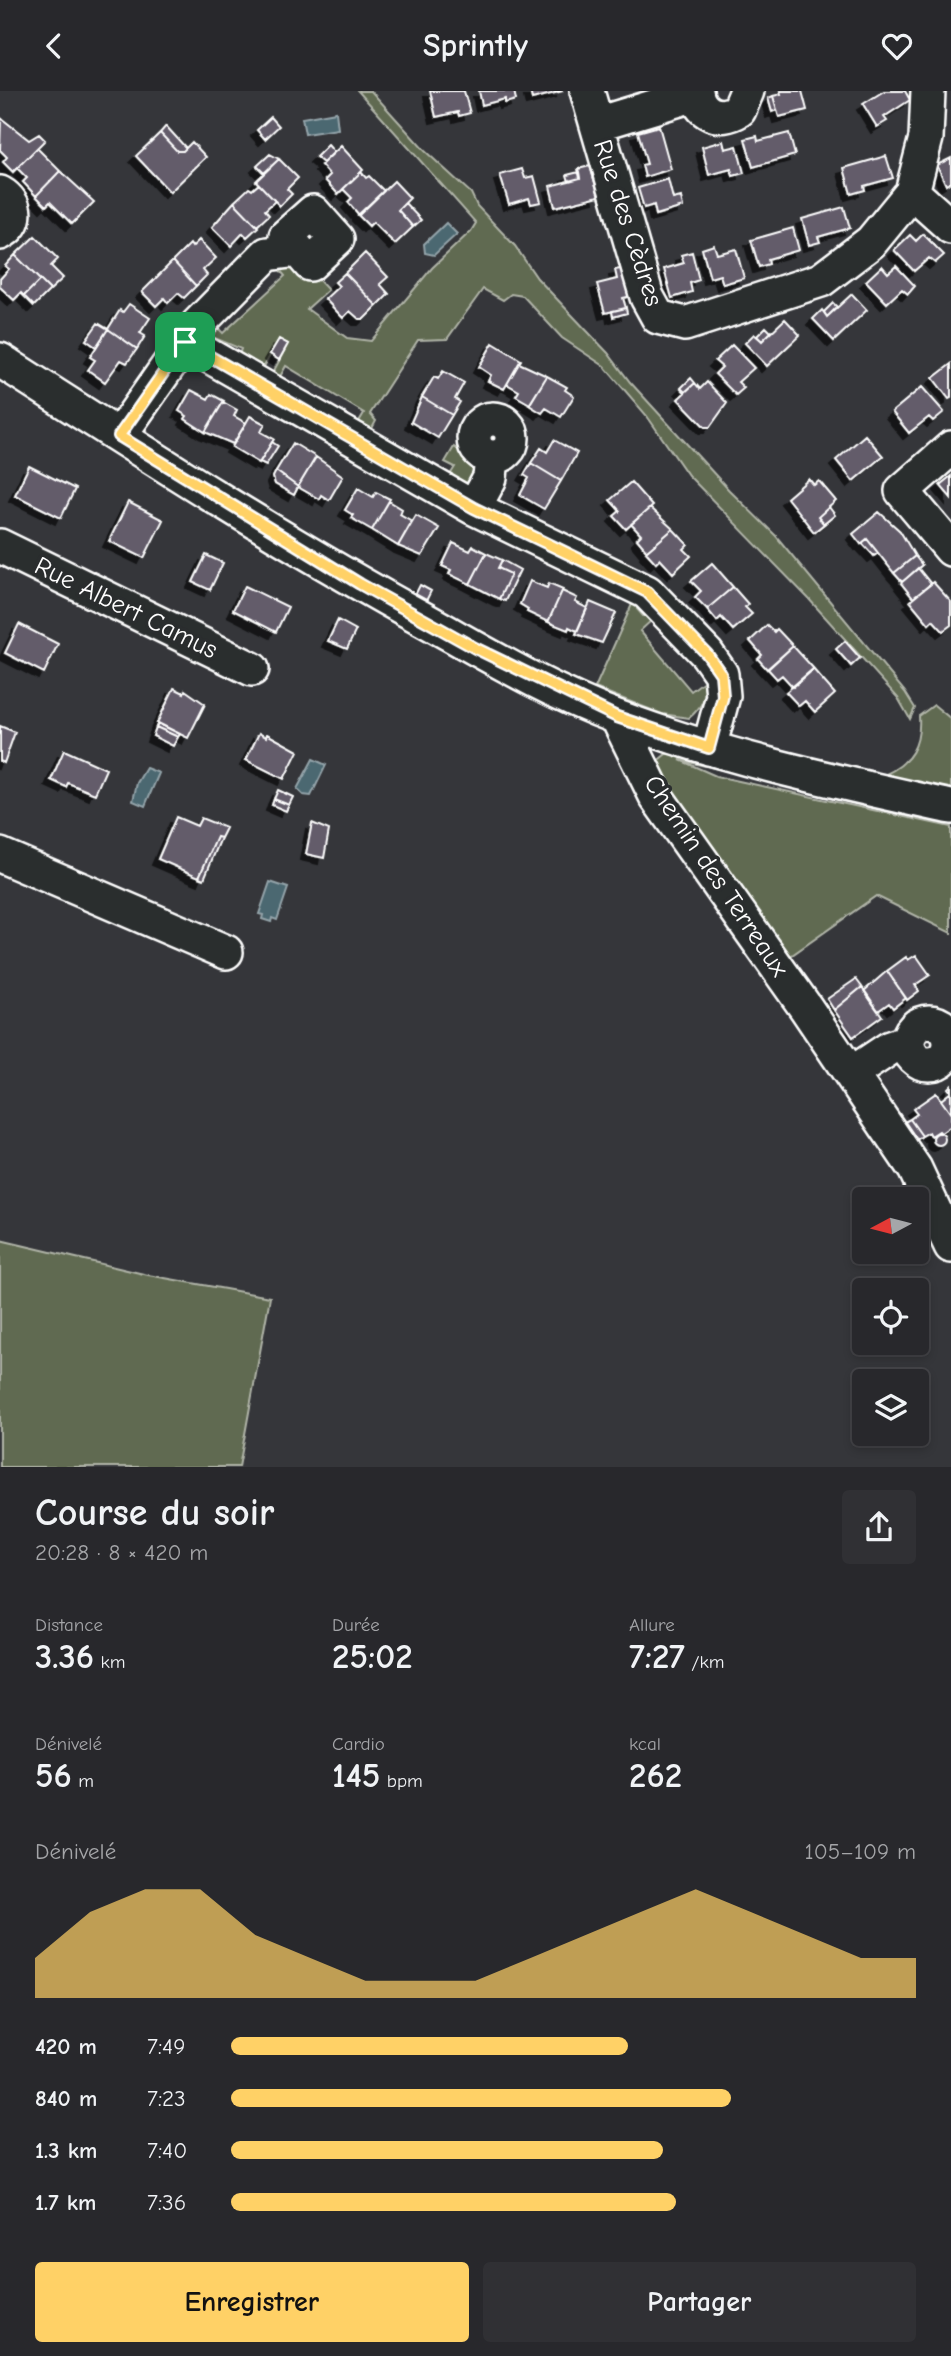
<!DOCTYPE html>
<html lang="fr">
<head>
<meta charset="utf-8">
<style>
  :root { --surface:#28282c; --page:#303034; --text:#f1f3f6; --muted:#a5a6a9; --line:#444448; --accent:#ffd166 }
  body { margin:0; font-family:"Comic Neue",sans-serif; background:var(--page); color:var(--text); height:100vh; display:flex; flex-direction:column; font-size:26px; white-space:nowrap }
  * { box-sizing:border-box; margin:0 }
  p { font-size:23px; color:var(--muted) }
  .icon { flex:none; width:38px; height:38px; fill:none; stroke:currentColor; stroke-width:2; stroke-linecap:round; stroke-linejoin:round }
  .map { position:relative; height:1376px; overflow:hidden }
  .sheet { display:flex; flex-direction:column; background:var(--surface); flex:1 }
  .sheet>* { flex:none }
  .needle { width:46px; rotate:263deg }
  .fabs { position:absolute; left:852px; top:1096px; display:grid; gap:14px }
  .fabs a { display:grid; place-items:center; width:77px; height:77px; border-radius:7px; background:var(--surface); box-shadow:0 4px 10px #0003,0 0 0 2px var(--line); font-size:35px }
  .pin { position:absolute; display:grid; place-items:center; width:60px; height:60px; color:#fff; margin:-30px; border-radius:14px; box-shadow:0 4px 10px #0006 }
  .round { display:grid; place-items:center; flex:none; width:74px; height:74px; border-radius:7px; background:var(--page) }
  .overview { display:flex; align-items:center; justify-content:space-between; height:119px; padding:0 35px }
  h1 { font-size:38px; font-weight:800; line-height:52px }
  .stats { display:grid; grid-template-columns:repeat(3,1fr); gap:10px; height:119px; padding:7px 35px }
  .stats div { display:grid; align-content:center }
  .stats b { font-size:35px; font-weight:800 }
  .stats small { font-size:19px; font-weight:400 }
  .stats p { font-size:19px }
  .chart { height:196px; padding:14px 35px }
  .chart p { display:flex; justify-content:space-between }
  .chart svg { width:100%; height:126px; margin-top:7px; fill:var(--accent); opacity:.7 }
  .cta { display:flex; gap:14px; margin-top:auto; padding:14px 35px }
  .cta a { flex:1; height:80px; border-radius:7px; background:var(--accent); color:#111; font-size:28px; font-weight:800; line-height:80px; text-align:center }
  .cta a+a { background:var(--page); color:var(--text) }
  ul { padding:0 35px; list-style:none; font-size:23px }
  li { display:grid; grid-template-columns:112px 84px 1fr; align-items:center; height:52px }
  li i { height:18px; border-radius:9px; background:var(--accent) }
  header { display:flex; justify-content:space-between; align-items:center; height:91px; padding:0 35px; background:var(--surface); font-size:32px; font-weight:800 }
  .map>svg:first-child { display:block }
  .green { fill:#606a51; stroke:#b0b4a8; stroke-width:2 }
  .water { fill:#4c6871; stroke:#94a4aa; stroke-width:2 }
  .building { fill:#635b6b; stroke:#fff; stroke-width:2; filter:url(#shadow) }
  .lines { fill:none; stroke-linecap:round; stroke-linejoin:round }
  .minor-casing { stroke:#fff; stroke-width:38 }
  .minor { stroke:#2a2d2e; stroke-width:33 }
  .route-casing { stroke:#fff; stroke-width:14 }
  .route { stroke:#ffd166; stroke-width:9 }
  .labels { text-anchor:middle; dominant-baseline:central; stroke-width:7; stroke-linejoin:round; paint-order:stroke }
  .street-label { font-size:26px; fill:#fff; stroke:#2a2d2e }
</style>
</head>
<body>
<header><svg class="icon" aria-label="back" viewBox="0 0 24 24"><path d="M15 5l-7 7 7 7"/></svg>Sprintly<svg class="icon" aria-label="heart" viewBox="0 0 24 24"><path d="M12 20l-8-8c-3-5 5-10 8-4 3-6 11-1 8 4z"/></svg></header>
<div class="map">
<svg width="951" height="1376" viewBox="0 0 951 1376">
  <defs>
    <filter id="shadow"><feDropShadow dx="-6" dy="6" stdDeviation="0" flood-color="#0009"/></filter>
  </defs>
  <rect width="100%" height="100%" fill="#35363a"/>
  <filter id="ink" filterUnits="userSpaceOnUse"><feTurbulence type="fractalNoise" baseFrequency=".0143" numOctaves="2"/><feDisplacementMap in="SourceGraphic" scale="14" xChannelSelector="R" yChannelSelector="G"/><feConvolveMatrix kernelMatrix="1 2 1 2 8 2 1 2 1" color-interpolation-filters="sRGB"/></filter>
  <g filter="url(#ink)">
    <path class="green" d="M 358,0 L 371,0 L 425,60 L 471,102 L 477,115 L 515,155 L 537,187 L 608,262 L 630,291 L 729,399 L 776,445 L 905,601 L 915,617 L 910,628 L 898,607 L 808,507 L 688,384 L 647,325 L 604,275 L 562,247 L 523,205 L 511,203 L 503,209 L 483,198 L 447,248 L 418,249 L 370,323 L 376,330 L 367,347 L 354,339 L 364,322 L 286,275 L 277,291 L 270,287 L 288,253 L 279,248 L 260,283 L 237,269 L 241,258 L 215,247 L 212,254 L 209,252 L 207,233 L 211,230 L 223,242 L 285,185 L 273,171 L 277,168 L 314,184 L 328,199 L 307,218 L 347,247 L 371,250 L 432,177 L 471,140 L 476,132 Z
      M 489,332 L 507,343 L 496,361 L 478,350 Z
      M 454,356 L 477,371 L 475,400 L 448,387 L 455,376 L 445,371 Z
      M 633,511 L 639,513 L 637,518 L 643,525 L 649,524 L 653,528 L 640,540 L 691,600 L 704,590 C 707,607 702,616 689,627 L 662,623 L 595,597 Z
      M 934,614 L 951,628 L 951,701 L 884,684 C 911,672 921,654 919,625 Z
      M 666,663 L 678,663 L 951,733 L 680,669 L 716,685 L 951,736 L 951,842 L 876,805 L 782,871 L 667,693 L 655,672 Z
      M 0,1149 L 148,1184 L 270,1206 L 239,1376 L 0,1376 Z"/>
    <path class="water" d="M 336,21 L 338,38 L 305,43 L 302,27 Z
      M 446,132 L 457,143 L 434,164 L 425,162 L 424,153 Z
      M 313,668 L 326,674 L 311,705 L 303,704 L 297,698 Z
      M 146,677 L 159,682 L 145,715 L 133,710 L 137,692 Z
      M 270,791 L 288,797 L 277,829 L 272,827 L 271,831 L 262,828 L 263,824 L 259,823 Z"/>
    <path class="building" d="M 430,0 L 464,0 L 470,22 L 459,25 L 458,21 L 436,26 Z
      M 479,0 L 514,0 L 516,9 L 505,12 L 505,8 L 482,14 Z
      M 530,0 L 563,0 L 532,8 Z
      M 780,0 L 802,0 L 807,19 L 779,26 L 773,5 L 781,3 Z
      M 884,0 L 905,0 L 910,9 L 884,26 L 887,30 L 877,36 L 863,13 Z
      M 773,5 L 777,19 L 772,21 L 768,7 Z
      M 271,26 L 279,35 L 265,48 L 257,39 Z
      M 1,27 L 29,49 L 39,43 L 45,49 L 13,81 L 3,71 L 7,66 L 0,59 Z
      M 166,35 L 186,57 L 183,60 L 177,60 L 160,42 Z
      M 659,35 L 671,78 L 645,86 L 642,74 L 647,73 L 638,41 Z
      M 160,42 L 177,60 L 183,60 L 192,51 L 206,66 L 170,101 L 136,65 Z
      M 789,42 L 795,64 L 753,76 L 745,48 L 757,45 L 758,50 Z
      M 723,50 L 725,58 L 737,55 L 744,82 L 733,85 L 731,78 L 709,84 L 702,56 Z
      M 328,54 L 334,61 L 323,72 L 316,66 Z
      M 341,55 L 363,79 L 338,103 L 325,89 L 330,84 L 321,74 Z
      M 37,57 L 60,80 L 36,105 L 23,91 L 27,87 L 17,77 Z
      M 270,63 L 279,68 L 264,82 L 257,75 Z
      M 886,65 L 893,87 L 864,95 L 865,99 L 851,103 L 844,77 Z
      M 951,67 L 951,91 L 946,94 L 937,74 Z
      M 279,68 L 298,87 L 287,98 L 292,103 L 280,115 L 256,90 Z
      M 590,75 L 599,105 L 555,116 L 550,95 L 580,87 L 578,78 Z
      M 522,78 L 525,87 L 534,85 L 541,111 L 531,113 L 529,107 L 509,113 L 500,84 Z
      M 60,80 L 94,111 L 72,133 L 50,111 L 46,115 L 36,105 Z
      M 361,81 L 366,87 L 369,85 L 384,100 L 359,124 L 348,111 L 352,107 L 343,98 Z
      M 579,81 L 580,87 L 569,90 L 567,84 Z
      M 668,88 L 673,108 L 681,106 L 683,116 L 656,124 L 654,114 L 644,117 L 638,97 Z
      M 394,90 L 410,107 L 398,119 L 413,136 L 395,153 L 373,131 L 369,135 L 358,124 Z
      M 259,93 L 275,110 L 265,119 L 269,124 L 257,135 L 234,111 L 249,97 L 252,99 Z
      M 234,111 L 258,136 L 247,146 L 243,142 L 231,155 L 212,136 Z
      M 405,112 L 421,129 L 413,136 L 398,119 Z
      M 844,116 L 850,137 L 818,146 L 820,151 L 809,154 L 802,128 Z
      M 793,137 L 799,159 L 768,168 L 769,173 L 759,176 L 751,149 Z
      M 923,143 L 944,164 L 935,172 L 929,167 L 914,180 L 894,159 L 910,144 L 916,150 Z
      M 35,145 L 58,168 L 51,175 L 63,187 L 50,199 L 15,164 Z
      M 199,149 L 216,167 L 203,179 L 207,184 L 196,195 L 173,170 L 190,153 L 192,156 Z
      M 714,154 L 717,163 L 736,158 L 744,187 L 723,193 L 720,184 L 710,187 L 702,158 Z
      M 692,161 L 699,189 L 690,192 L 692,201 L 672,207 L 664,178 L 684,172 L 681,164 Z
      M 365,162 L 388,186 L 380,193 L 389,203 L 377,215 L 345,182 Z
      M 15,164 L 40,189 L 24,205 L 21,202 L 14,209 L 0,196 L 0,188 L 9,178 L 5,175 Z
      M 173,170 L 196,195 L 184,207 L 178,202 L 168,212 L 164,207 L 156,215 L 142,201 Z
      M 882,175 L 888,182 L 896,175 L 915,195 L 908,203 L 902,198 L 887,212 L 866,190 Z
      M 625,177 L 632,205 L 623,207 L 626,217 L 605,222 L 597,193 L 617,188 L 615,179 Z
      M 345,182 L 377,215 L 364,228 L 359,228 L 350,220 L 343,227 L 325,208 L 339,195 L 335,191 Z
      M 40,189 L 50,199 L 34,215 L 24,205 Z
      M 852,203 L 867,219 L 834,250 L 813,228 L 822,219 L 827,226 Z
      M 833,212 L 837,216 L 827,226 L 824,221 Z
      M 129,213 L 150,227 L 140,242 L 145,245 L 137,258 L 108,238 L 120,219 L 123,221 Z
      M 626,217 L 627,222 L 613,226 L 612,220 Z
      M 785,228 L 800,244 L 767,275 L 745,252 L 754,243 L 762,250 Z
      M 98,232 L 108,238 L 96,256 L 86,249 Z
      M 766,236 L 771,241 L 762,250 L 757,245 Z
      M 108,238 L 137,258 L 127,272 L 121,269 L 105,291 L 88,279 L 95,269 L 90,266 Z
      M 279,248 L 288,253 L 279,269 L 270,263 Z
      M 493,252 L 521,269 L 504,298 L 488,290 L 491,284 L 479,276 Z
      M 732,254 L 754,277 L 738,291 L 744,297 L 736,304 L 715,283 L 722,276 L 715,270 Z
      M 519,272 L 547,285 L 530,313 L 516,305 L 519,300 L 507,293 Z
      M 951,273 L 951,307 L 949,308 L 933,287 Z
      M 443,280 L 464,292 L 455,308 L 460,311 L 452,324 L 422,306 L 434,286 L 438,288 Z
      M 547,285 L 567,296 L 565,299 L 574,305 L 561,326 L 546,317 L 542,322 L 529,314 Z
      M 691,287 L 695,292 L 685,301 L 681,297 Z
      M 707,291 L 727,312 L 710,336 L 705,336 L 678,308 L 695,292 L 700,298 Z
      M 922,296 L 944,321 L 933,330 L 929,326 L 909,342 L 892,321 Z
      M 191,299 L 208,308 L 211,303 L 224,310 L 205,341 L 185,328 L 187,325 L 179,320 Z
      M 422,306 L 452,324 L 438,347 L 411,331 Z
      M 223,311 L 237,319 L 234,325 L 246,332 L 233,353 L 205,341 Z
      M 250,325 L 265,333 L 261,341 L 274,348 L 259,372 L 232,356 Z
      M 865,344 L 883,365 L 853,390 L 836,369 Z
      M 554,349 L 577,362 L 561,390 L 531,372 L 541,357 L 547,361 Z
      M 272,351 L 278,355 L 266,374 L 260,371 Z
      M 293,352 L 316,366 L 298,396 L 276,380 Z
      M 316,366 L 343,385 L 329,409 L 321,404 L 319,408 L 298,396 Z
      M 531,372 L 561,390 L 544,418 L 520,404 L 529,387 L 524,384 Z
      M 29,375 L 75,398 L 61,427 L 15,404 Z
      M 276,380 L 298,396 L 294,404 L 275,393 L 273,386 Z
      M 951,385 L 951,407 L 940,394 Z
      M 809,388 L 814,394 L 819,390 L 836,410 L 818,426 L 824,433 L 814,441 L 787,407 Z
      M 631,391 L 652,415 L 626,438 L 614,425 L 620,420 L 610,409 Z
      M 358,397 L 373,406 L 376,401 L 390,408 L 372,439 L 351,427 L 353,424 L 345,419 Z
      M 389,410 L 402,418 L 400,423 L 412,430 L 398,455 L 372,439 Z
      M 128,411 L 163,429 L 144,467 L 109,450 Z
      M 829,416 L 835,424 L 824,433 L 818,426 Z
      M 650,417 L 673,438 L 647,460 L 637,448 L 641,444 L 631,433 Z
      M 879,421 L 900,440 L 915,465 L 894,482 L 867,448 L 861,453 L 853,443 Z
      M 416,424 L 439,437 L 422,465 L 398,455 Z
      M 673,438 L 688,454 L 684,458 L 691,465 L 673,482 L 660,468 L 656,472 L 646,461 Z
      M 867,448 L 878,462 L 874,465 L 862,452 Z
      M 453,452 L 470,460 L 473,455 L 486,462 L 470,493 L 449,483 L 451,479 L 442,475 Z
      M 486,462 L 502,469 L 498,477 L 511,483 L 499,508 L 470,493 Z
      M 206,464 L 223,472 L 210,499 L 193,491 Z
      M 915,465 L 922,474 L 902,491 L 894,482 Z
      M 502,469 L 520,479 L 505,510 L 499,508 L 511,483 L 498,477 Z
      M 712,472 L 733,496 L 707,518 L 695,506 L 701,500 L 691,490 Z
      M 918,477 L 931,493 L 913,507 L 901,492 Z
      M 530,490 L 547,497 L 549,492 L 563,498 L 548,531 L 527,521 L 528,518 L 520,513 Z
      M 933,491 L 951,511 L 951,534 L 943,540 L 933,529 L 929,533 L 910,510 Z
      M 420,494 L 431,500 L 426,510 L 415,504 Z
      M 245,495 L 288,516 L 276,541 L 233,519 Z
      M 733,496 L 748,513 L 745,516 L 752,523 L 733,539 L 721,526 L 717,530 L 707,518 Z
      M 562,500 L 577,507 L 575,511 L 587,517 L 577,540 L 569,536 L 568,539 L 548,531 Z
      M 590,511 L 616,522 L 602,552 L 576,543 Z
      M 338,529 L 356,539 L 347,558 L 328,550 Z
      M 19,533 L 58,553 L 44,582 L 5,562 Z
      M 767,534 L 774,541 L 777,538 L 793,555 L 767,578 L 758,568 L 762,564 L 750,550 Z
      M 845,550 L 860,567 L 851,575 L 836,558 Z
      M 793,555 L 814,578 L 793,596 L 782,584 L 777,588 L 768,578 Z
      M 813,578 L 835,603 L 815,621 L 805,610 L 799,615 L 786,601 Z
      M 174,597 L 184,602 L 185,599 L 205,613 L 188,647 L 157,632 Z
      M 158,632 L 180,643 L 178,646 L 156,636 Z
      M 0,635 L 15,641 L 4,672 L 0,670 Z
      M 156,636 L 178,646 L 173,655 L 153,645 Z
      M 259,642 L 266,646 L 267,643 L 298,660 L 284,688 L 246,669 Z
      M 64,659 L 106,678 L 95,703 L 68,692 L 66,696 L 51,689 Z
      M 278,699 L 293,706 L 289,714 L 274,708 Z
      M 274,708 L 289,714 L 286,720 L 272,714 Z
      M 176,726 L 197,735 L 201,727 L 226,737 L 221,747 L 217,746 L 199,786 L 158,768 Z
      M 312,732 L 329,739 L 324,767 L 306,763 Z
      M 217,746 L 221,747 L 204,788 L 199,786 Z
      M 916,864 L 930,884 L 915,894 L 919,900 L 907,909 L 887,880 L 906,866 L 908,869 Z
      M 887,880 L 906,907 L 893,917 L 889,912 L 878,920 L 864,900 Z
      M 856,888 L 862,896 L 834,919 L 827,908 Z
      M 862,896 L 882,925 L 853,946 L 834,919 Z
      M 951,994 L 951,1023 L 941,1009 L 951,1001 L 948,997 Z
      M 936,1002 L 951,1023 L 951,1035 L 941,1042 L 939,1040 L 931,1045 L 929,1041 L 922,1045 L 910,1028 L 917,1023 L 913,1018 Z
      M 910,1028 L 922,1045 L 916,1049 L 904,1031 Z
      M933 1048a6 6 0 1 1 12 0a6 6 0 1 1-12 0Z"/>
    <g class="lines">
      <defs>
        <path id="minor" d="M 587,0 L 647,206 L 658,226 L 685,233 L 821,189 L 871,151 L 912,101 L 926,47 L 928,0
          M 696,0 C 698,23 720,31 739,19 L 747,0
          M 597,33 L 696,3
          M 912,101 L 951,136
          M 0,102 C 18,112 19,133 0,142
          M 313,121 L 337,148 L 310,173 L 286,145 Z
          M 185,251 L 197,234 L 267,163 L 298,159
          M 0,269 C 140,359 281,450 427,530 C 488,564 551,602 617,626 C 725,667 838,691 951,716
          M474 347a19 19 0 1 1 38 0a19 19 0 1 1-38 0Z
          M 119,345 L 185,251 L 474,417 L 647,501 L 707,563 L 721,583 L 723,605 L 709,657
          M 951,357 L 902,400 L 951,458
          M 474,417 L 490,387 L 492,366
          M 0,455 L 252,578
          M 617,626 L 657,707 L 806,917 L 915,1078 L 951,1155
          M 0,764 L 226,861
          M908 952a21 21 0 1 1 42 0a21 21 0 1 1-42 0Z
          M 851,983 L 890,957 L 908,951"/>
      </defs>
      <use href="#minor" class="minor-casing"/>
      <use href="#minor" class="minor"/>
    </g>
  </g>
  <g class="lines" filter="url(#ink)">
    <defs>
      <path id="route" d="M 185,251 L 474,417 L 647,501 L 707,563 L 721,583 L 723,605 L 709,657 L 617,626 L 475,557 L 360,493 L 119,345 Z"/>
    </defs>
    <use href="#route" class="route-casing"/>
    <use href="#route" class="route"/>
  </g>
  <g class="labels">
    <g class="street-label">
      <text transform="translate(628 132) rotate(72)">Rue des Cèdres</text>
      <text transform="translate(126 517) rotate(26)">Rue Albert Camus</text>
      <text transform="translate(716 785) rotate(56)">Chemin des Terreaux</text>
    </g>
  </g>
</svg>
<div class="fabs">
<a><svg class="needle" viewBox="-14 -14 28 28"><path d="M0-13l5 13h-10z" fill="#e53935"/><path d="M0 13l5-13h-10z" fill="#a5a6a9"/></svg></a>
<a><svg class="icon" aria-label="locate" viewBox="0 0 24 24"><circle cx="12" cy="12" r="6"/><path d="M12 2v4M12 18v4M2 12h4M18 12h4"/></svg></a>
<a><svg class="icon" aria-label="layers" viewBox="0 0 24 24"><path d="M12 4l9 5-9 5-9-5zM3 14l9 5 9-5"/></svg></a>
</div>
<div class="pin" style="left:185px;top:251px;background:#1e9e55"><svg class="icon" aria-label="arrive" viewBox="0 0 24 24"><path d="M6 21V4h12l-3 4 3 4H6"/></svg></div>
</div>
<section class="sheet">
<div class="overview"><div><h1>Course du soir</h1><p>20:28 · 8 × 420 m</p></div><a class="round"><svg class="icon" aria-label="share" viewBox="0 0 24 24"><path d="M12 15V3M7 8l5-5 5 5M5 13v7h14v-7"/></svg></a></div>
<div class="stats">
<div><p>Distance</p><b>3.36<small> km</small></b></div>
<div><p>Durée</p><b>25:02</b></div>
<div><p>Allure</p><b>7:27<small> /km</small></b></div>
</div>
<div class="stats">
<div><p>Dénivelé</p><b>56<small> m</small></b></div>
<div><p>Cardio</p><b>145<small> bpm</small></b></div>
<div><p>kcal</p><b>262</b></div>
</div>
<div class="chart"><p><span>Dénivelé</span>105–109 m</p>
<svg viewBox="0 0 160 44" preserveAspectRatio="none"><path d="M0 44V30L10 14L20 6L30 6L40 22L50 30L60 38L70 38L80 38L90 30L100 22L110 14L120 6L130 14L140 22L150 30L160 30V44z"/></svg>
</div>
<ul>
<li><b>420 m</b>7:49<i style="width:58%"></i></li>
<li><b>840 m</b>7:23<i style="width:73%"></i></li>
<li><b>1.3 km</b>7:40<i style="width:63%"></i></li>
<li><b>1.7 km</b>7:36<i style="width:65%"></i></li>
</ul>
<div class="cta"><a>Enregistrer</a><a>Partager</a></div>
</section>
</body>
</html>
